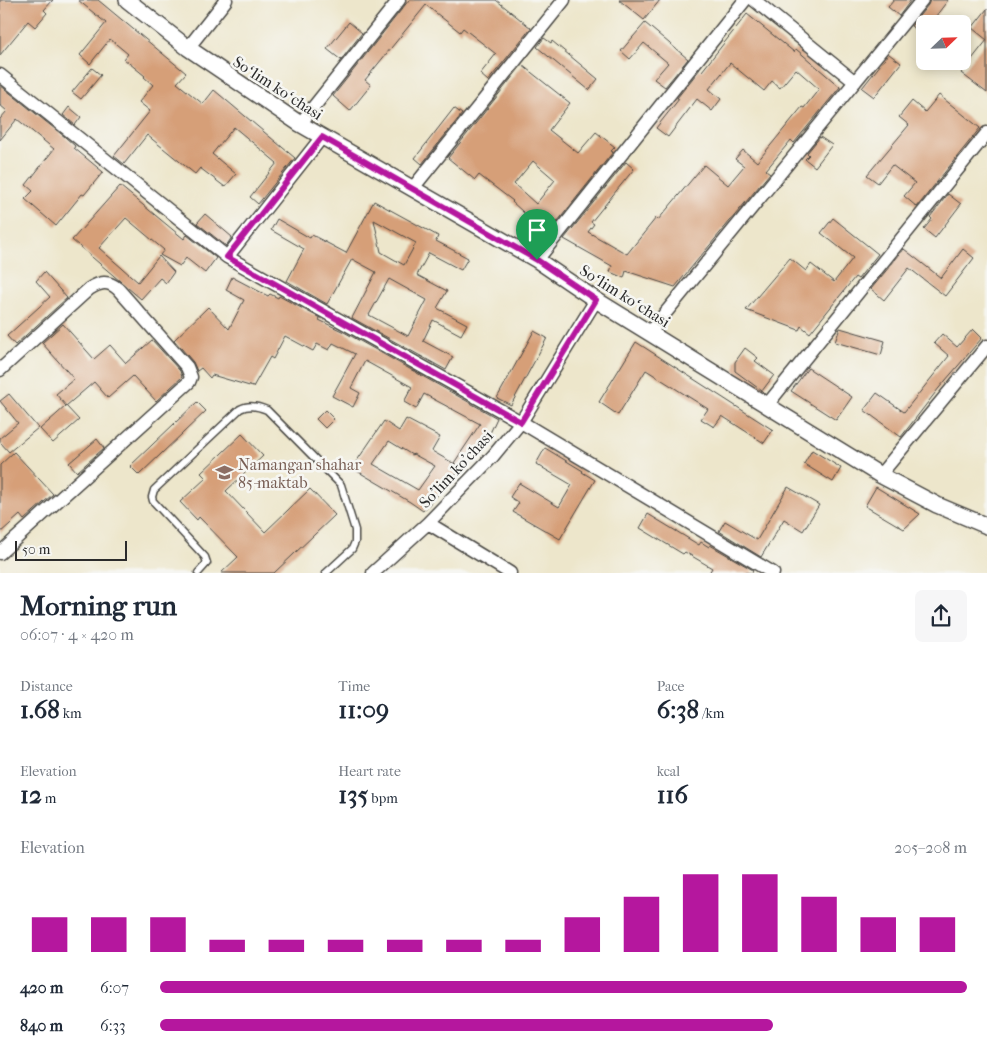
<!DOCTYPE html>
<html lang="en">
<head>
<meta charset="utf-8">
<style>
  :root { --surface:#fff; --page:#f6f6f7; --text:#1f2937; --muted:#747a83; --accent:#b5179e }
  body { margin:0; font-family:"IM FELL French Canon",serif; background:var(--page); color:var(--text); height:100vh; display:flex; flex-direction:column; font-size:19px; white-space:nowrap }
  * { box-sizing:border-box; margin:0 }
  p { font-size:16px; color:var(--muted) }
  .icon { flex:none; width:28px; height:28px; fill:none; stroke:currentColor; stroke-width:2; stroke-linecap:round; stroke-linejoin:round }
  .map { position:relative; height:573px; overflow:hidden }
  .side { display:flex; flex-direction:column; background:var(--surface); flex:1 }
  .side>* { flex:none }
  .needle { width:32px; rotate:67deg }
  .buttons { position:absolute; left:916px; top:15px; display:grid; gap:10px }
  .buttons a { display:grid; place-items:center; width:55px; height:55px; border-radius:8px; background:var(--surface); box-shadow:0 2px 12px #0003; font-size:25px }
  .scale { position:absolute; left:15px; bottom:12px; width:112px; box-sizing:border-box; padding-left:5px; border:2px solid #2b2b2b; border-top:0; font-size:14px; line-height:18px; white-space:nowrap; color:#2b2b2b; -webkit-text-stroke:4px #f6f6f2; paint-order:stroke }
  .pin { position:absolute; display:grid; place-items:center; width:42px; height:42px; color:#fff; margin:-51px -21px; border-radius:50% 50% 50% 0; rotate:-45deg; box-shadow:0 0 5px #0007 }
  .pin .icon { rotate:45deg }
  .round { display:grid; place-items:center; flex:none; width:52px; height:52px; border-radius:8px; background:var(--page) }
  .headline { display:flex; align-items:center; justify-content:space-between; height:85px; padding:0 20px }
  h1 { font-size:28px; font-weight:800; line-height:38px }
  .figures { display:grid; grid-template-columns:repeat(3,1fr); gap:8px; height:85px; padding:5px 20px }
  .figures div { display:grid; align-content:center }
  .figures b { font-size:25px; font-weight:800 }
  .figures small { font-size:14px; font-weight:400 }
  .figures p { font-size:14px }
  .chart { height:140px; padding:10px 20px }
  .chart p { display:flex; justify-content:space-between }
  .chart svg { width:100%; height:90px; margin-top:5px; stroke:var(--accent); stroke-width:6 }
  ul { padding:0 20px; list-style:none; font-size:16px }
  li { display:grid; grid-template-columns:80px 60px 1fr; align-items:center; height:38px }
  li i { height:12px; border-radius:6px; background:var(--accent) }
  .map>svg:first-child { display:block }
  .building { fill:#d69f78; fill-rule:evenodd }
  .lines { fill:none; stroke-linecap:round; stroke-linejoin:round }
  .service-casing { stroke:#484743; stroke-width:9 }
  .minor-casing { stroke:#484743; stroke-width:15 }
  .tertiary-casing { stroke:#484743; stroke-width:18 }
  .service { stroke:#fff; stroke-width:6 }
  .minor { stroke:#fff; stroke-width:12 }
  .tertiary { stroke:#fff; stroke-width:15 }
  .route-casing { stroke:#fff; stroke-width:10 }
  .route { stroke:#b5179e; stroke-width:6 }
  .labels { text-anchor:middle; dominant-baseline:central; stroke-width:5; stroke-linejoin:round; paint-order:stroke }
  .street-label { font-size:16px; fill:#2b2b2b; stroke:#f6f6f2 }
  .education-label { font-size:16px; fill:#785e54; stroke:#f6f6f2; text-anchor:start }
</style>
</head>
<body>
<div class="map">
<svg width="987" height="573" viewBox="0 0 987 573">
  <rect width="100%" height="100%" fill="#f6f6f2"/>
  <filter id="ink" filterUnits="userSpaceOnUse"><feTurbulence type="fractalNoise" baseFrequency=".02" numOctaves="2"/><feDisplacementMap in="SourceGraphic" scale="10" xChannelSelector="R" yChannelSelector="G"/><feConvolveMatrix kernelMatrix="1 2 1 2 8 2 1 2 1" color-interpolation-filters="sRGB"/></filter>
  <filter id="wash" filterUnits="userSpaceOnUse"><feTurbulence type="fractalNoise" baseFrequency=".0096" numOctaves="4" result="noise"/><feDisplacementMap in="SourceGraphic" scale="20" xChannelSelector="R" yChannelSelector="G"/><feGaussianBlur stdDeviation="1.12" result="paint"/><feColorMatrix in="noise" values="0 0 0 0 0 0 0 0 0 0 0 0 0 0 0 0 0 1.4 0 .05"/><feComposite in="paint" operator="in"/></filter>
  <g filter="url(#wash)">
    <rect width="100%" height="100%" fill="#ede6cb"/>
    <g id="blocks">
      <path class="building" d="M 0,0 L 53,0 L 44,10 L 47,13 L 35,27 L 28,21 L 0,55 Z
        M 78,0 L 98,0 L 186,73 L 177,83 L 203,104 L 214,90 L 295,158 L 258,204 L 250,197 L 277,163 L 234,127 L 212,154 L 236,174 L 225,187 L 200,168 L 195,174 L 147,135 L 124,164 L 114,156 L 150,111 L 139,102 L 153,85 L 144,77 L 145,76 L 124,59 L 128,54 L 110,39 L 90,64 L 80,55 L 106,23 Z
        M 409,0 L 496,0 L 531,28 L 488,81 L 480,74 L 496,54 L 463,28 L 460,32 L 426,5 L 365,80 L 371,85 L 350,111 L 333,96 Z
        M 619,0 L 660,0 L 644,20 Z
        M 894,0 L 911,0 L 899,16 L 888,7 Z
        M 930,0 L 948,0 L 930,24 L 925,24 L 925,30 L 922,34 L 911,26 L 928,5 Z
        M 987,9 L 987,40 L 972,28 Z
        M 747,14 L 794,52 L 796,49 L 840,87 L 794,143 L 791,140 L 766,170 L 770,173 L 675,287 L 626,271 L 624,278 L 610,272 L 612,266 L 564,239 L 626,162 L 634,169 L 591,222 L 594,224 L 588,232 L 627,254 L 656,218 L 658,220 L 704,165 L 728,185 L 744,166 L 735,159 L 743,150 L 757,162 L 802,107 L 804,108 L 819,89 L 796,69 L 780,88 L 772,81 L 764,91 L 730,63 L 709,89 L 721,99 L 712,111 L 697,99 L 668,137 L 656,128 L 679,99 L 677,98 L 700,69 L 702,71 Z
        M 349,22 L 362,33 L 341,60 L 327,49 Z
        M 645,23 L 688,59 L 665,87 L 654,79 L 668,63 L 644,43 L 630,59 L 621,51 Z
        M 544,38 L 551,43 L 552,41 L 598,79 L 589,90 L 537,47 Z
        M 987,40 L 987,93 L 961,73 Z
        M 889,54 L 901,63 L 874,97 L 862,88 Z
        M 522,65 L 570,103 L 549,130 L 578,153 L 596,132 L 615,147 L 611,151 L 613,152 L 550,231 L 547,229 L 545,232 L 512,202 L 513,201 L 479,175 L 475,180 L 448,158 ZM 533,161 L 555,180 L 536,204 L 514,184 Z
        M 92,68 L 101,75 L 81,99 L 72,92 Z
        M 0,85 L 65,137 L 75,146 L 74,148 L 103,172 L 84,195 L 82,194 L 56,226 L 25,199 L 33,191 L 26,185 L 54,149 L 17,119 L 0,140 L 0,119 L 7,111 L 0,105 Z
        M 939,95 L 980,128 L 917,207 L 904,196 L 915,183 L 892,165 L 878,183 L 867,175 L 909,125 L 899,117 L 912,101 L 925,112 Z
        M 69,107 L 81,117 L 75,125 L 63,115 Z
        M 454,108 L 462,114 L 422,164 L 415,158 Z
        M 820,137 L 832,145 L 815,167 L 805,159 L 809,155 L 807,153 Z
        M 120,186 L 184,239 L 187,235 L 216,258 L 205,273 L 186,258 L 180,266 L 160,255 L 164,250 L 126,218 L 99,248 L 138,282 L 159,256 L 174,272 L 166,283 L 160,278 L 141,299 L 72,240 Z
        M 948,194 L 961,204 L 935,238 L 924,229 L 932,219 L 930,217 Z
        M 374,201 L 438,236 L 436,241 L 468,258 L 461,270 L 429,253 L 417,275 L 447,291 L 437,308 L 467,324 L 461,335 L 433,320 L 423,341 L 453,357 L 446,370 L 352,318 L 376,272 L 352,259 L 327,304 L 287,281 L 304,249 L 271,230 L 277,219 L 310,238 L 312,235 L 346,253 ZM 374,220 L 416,243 L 404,265 L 381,252 ZM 389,279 L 427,300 L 408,336 L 369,315 Z
        M 205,214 L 232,237 L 226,246 L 197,223 Z
        M 833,218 L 878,254 L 858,279 L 855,277 L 810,333 L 801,326 L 799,330 L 746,310 L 790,258 L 806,271 L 811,264 L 834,282 L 853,258 L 821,233 Z
        M 904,249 L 941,278 L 963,249 L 974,258 L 945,296 L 909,268 L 884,300 L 871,289 Z
        M 44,272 L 67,298 L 15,345 L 7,336 L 50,297 L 36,281 Z
        M 232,277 L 268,296 L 270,294 L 278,298 L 279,296 L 320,318 L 319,320 L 344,332 L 497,418 L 491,431 L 464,469 L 462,468 L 423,511 L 410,502 L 352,468 L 384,421 L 399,431 L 406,419 L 440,437 L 432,451 L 458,466 L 454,463 L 480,424 L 424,394 L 416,409 L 404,402 L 412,387 L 365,361 L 351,388 L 360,393 L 353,407 L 332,396 L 355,354 L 333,343 L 329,350 L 317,344 L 313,351 L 285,336 L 273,359 L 270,357 L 253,387 L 212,375 L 210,378 L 201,368 L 197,371 L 193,362 L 174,340 L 208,307 L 229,329 L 244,300 L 226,290 ZM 389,441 L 412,455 L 413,454 L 435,466 L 418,490 L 373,464 Z
        M 63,324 L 94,359 L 110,345 L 126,363 L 152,340 L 180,371 L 182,377 L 156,401 L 133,376 L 108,398 L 94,382 L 66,406 L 56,394 L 74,379 L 42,343 Z
        M 840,328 L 885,341 L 881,355 L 835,342 Z
        M 973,329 L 982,338 L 939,388 L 901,437 L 864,410 L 877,393 L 904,412 L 949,356 L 934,343 L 942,334 L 957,347 Z
        M 534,331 L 547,338 L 511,405 L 497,398 Z
        M 636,342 L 773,430 L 764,443 L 722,416 L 714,427 L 701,419 L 708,409 L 646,370 L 618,415 L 599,402 Z
        M 745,348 L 758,358 L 755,361 L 774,375 L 762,391 L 735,371 L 735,362 Z
        M 808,368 L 852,397 L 836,420 L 791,391 Z
        M 9,394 L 38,428 L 9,452 L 0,442 L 0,438 L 18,423 L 0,401 Z
        M 197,402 L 206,411 L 139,475 L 130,466 Z
        M 66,406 L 79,420 L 53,443 L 40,429 Z
        M 325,410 L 334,419 L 325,428 L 316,419 Z
        M 242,434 L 263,456 L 226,491 L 265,532 L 310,489 L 335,515 L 274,573 L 221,573 L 238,557 L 199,517 L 197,520 L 180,502 L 206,478 L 201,473 Z
        M 97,439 L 104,448 L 77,472 L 69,463 Z
        M 545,448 L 583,471 L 582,472 L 595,480 L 560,539 L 513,512 L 519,503 L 510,497 L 519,483 L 559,507 L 572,485 L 536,464 Z
        M 812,450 L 841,468 L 833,482 L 804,464 Z
        M 14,452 L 53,494 L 24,520 L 20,515 L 0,533 L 0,465 Z
        M 788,487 L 819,505 L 803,531 L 784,519 L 761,557 L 719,531 L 725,521 L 757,540 Z
        M 876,487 L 920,514 L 904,529 L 865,506 Z
        M 648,514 L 699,545 L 701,542 L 709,547 L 710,545 L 753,570 L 752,573 L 709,573 L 712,568 L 685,552 L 683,554 L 640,528 Z"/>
    </g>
  </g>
  <g filter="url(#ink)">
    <use href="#blocks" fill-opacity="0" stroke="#484743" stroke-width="1"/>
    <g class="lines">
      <defs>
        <path id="service" d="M 198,573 L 207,563 L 205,557 L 153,501 L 152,497 L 154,490 L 240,409 C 249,404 258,406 267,410 L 341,485 L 355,530 L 355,542 L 352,549 L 326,573"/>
        <path id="minor" d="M 754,0 L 855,82
          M 188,48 L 226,0
          M 0,75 L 227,257 L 322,137
          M 300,124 L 399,0
          M 413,188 L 564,0
          M 227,257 L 521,422 L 773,573
          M 537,260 L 745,0
          M 649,333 L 922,0
          M 0,370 L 89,289 C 100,282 108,280 118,289 L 187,367 L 191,377 L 189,382 L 0,553
          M 767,405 L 987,133
          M 880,475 L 987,346
          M 428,523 L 510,573
          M 373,573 L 428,523 L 493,456 L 521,422 L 596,300"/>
        <path id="tertiary" d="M 127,0 L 188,48 L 300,124 L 537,260 L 596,300 L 880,475 L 937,505 L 987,526"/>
      </defs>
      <use href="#service" class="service-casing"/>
      <use href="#minor" class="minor-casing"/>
      <use href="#tertiary" class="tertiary-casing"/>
      <use href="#service" class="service"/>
      <use href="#minor" class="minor"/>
      <use href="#tertiary" class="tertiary"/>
    </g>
  </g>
  <g class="lines" filter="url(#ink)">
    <defs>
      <path id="route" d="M 322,137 L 537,260 L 596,300 L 521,422 L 227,257 Z"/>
    </defs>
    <use href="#route" class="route-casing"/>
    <use href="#route" class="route"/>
  </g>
  <defs>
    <symbol id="school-bare" viewBox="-9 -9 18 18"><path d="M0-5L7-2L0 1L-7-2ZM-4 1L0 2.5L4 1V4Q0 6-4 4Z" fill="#8d6e63" stroke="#f6f6f2" stroke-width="2.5" paint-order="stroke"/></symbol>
  </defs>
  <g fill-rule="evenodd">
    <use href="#school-bare" x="212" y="460" width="25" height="25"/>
  </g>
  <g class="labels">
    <g class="street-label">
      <text transform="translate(278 88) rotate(33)">Soʻlim koʻchasi</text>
      <text transform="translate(625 296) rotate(32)">Soʻlim koʻchasi</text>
      <text transform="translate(456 469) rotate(-47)">So'lim ko'chasi</text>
    </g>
    <g class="education-label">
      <text x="238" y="464">Namangan shahar<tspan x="238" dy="18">85-maktab</tspan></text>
    </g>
  </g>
</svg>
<div class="buttons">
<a><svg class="needle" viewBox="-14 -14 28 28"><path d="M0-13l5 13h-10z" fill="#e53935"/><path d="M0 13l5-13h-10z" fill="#747a83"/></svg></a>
</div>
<div class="scale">50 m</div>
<div class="pin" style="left:537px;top:260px;background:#1e9e55"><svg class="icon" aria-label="arrive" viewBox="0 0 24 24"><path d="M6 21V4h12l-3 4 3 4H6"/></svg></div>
</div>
<section class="side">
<div class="headline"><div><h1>Morning run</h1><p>06:07 · 4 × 420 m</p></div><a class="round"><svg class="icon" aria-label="share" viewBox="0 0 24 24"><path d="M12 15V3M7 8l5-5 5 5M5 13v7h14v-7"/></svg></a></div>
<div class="figures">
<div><p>Distance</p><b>1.68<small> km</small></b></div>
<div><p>Time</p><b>11:09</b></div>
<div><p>Pace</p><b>6:38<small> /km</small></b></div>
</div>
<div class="figures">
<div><p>Elevation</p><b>12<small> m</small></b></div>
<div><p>Heart rate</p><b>135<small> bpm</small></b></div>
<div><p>kcal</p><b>116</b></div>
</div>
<div class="chart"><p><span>Elevation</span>205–208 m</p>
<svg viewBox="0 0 160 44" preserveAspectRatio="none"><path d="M5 44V27M15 44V27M25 44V27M35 44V38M45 44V38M55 44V38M65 44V38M75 44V38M85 44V38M95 44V27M105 44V17M115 44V6M125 44V6M135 44V17M145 44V27M155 44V27"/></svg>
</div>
<ul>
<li><b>420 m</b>6:07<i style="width:100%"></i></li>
<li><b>840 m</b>6:33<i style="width:76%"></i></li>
</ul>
</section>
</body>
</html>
